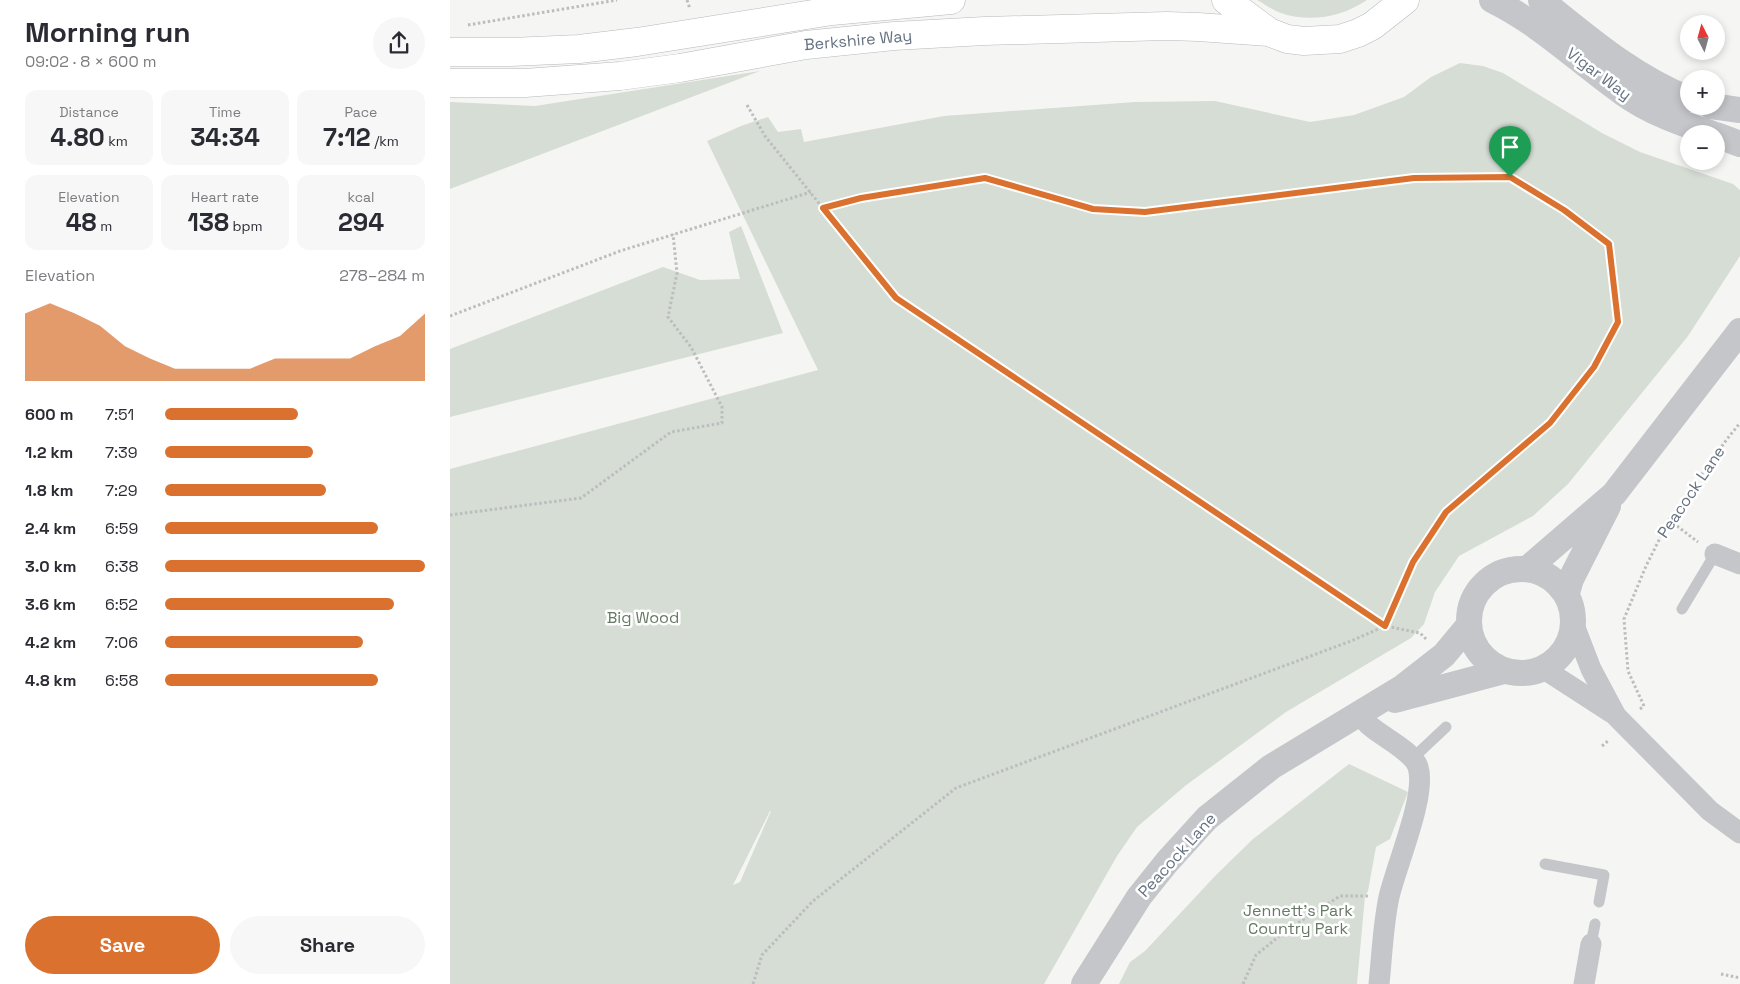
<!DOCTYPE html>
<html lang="en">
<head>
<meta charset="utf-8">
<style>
  :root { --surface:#fff; --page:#f7f7f7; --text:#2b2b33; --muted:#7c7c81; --accent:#da712f }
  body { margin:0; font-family:"Space Grotesk",sans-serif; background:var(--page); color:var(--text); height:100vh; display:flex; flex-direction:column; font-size:19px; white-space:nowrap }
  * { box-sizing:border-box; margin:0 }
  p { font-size:16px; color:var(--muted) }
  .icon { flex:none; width:28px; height:28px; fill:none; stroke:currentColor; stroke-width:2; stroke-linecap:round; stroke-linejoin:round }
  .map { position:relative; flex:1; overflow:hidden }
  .panel { display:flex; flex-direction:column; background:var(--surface); width:450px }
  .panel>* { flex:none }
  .needle { width:32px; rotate:354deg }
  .fabs { position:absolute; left:1230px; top:15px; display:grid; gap:10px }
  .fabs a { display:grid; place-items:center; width:45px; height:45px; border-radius:50%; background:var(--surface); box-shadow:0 2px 8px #0003; font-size:25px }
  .pin { position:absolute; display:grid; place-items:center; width:42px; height:42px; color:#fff; margin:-51px -21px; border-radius:50% 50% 50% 0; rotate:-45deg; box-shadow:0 0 5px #0007 }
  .pin .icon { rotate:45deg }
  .round { display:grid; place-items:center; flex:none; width:52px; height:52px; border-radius:26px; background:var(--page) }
  .overview { display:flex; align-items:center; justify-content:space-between; height:85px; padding:0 25px }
  h1 { font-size:28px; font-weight:700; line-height:38px }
  .metrics { display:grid; grid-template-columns:repeat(3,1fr); gap:8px; height:85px; padding:5px 25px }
  .metrics div { display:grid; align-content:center; border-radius:12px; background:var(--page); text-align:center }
  .metrics b { font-size:25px; font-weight:700 }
  .metrics small { font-size:14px; font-weight:400 }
  .metrics p { font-size:14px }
  .chart { height:140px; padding:10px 25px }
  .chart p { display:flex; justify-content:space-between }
  .chart svg { width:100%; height:90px; margin-top:5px; fill:var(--accent); opacity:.7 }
  .cta { display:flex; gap:10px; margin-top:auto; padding:10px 25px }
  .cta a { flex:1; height:58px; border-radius:30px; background:var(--accent); color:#fff; font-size:20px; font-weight:700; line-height:58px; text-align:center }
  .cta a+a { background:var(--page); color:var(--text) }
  ul { padding:0 25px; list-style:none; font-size:16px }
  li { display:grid; grid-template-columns:80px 60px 1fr; align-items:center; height:38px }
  li i { height:12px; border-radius:6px; background:var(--accent) }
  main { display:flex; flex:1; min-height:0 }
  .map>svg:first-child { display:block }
  .green { fill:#d6ddd4; fill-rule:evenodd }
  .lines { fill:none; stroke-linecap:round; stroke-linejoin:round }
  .trunk-casing { stroke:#b6b8bc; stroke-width:29 }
  .path { stroke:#bbbdbf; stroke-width:3; stroke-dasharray:2.5 2.5; stroke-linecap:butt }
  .service { stroke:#c4c6ca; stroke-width:11 }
  .minor { stroke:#c4c6ca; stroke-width:21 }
  .tertiary { stroke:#c4c6ca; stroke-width:26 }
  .trunk { stroke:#fff; stroke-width:28 }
  .route-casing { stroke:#fff; stroke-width:10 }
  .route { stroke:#da712f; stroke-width:6 }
  .labels { text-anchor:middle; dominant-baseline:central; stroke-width:5; stroke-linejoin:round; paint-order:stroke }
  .street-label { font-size:16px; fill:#667282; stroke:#fff }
  .park-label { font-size:16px; fill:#667a65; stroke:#fff }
</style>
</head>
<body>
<main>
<section class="panel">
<div class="overview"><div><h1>Morning run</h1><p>09:02 · 8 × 600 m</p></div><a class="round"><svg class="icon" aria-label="share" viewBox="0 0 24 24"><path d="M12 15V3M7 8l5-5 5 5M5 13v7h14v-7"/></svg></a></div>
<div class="metrics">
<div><p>Distance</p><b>4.80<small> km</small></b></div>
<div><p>Time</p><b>34:34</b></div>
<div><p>Pace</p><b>7:12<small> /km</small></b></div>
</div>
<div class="metrics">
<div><p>Elevation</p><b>48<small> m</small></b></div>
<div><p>Heart rate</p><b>138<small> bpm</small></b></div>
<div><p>kcal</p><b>294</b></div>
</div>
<div class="chart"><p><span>Elevation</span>278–284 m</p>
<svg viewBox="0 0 160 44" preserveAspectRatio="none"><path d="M0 44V11L10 6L20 11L30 17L40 27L50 33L60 38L70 38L80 38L90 38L100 33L110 33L120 33L130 33L140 27L150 22L160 11V44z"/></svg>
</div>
<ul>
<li><b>600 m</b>7:51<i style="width:51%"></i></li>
<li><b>1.2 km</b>7:39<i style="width:57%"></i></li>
<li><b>1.8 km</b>7:29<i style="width:62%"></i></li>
<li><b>2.4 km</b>6:59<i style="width:82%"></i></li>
<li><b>3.0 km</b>6:38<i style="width:100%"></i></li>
<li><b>3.6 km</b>6:52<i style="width:88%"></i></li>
<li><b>4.2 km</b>7:06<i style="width:76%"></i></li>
<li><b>4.8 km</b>6:58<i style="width:82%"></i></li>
</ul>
<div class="cta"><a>Save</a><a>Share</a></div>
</section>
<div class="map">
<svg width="1290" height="984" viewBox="0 0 1290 984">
  <rect width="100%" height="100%" fill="#f5f6f3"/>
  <path class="green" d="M 807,0 L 917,0 C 892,17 860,23 831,13 C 823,11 815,4 807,0 Z
    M 1010,63 L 1033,66 L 1053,73 L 1152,133 L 1190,152 L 1283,184 L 1290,190 L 1290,256 L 1238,336 L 1118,484 L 1083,516 L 1009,556 L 985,592 L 974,624 L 961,638 L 836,712 L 735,786 L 687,827 L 667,856 L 594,984 L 0,984 L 0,469 L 368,370 L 257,141 L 291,126 L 318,117 L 328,132 L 351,129 L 354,142 L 494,116 L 685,102 L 765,101 L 860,122 L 904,115 L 954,97 L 981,77 ZM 321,811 L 290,882 L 283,885 L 320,811 Z
    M 310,71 L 0,189 L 0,102 L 85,106 Z
    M 291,226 L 333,333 L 0,417 L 0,349 L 213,267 L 250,280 L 290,279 L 279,232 Z
    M 899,764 L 958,792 L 940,839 L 926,847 L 918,891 L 915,896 L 907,984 L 669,984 L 680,962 L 695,951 L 766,875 L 803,839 Z"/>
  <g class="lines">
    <defs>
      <path id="trunk" d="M 776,0 L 819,32 L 837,39 L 854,41 L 890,39 L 908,33 L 922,26 L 955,0
        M 0,52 L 61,52 L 129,49 L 187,42 L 382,11 L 501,0
        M 0,83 L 75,83 L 170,76 L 230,68 L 356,45 L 444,36 L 535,31 L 717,26 L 748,27 L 819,32"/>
    </defs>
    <use href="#trunk" class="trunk-casing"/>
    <path class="path" d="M 237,0 L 240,9
      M 18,25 L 167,0
      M 297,105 L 315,136 L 445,298 L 935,626 L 970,633 L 976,639
      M 0,316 L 170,251 L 361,192
      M 0,515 L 131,498 L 221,432 L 272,423 L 272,407 L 241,347 L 218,317 L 227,273 L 223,234
      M 1219,520 L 1248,542
      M 1190,709 L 1194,706 L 1178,671 L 1174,619 L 1196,566 L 1219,520 L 1277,439 L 1290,423
      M 1152,746 L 1159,740
      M 1271,974 L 1290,978
      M 303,984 L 312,955 L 363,901 L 506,788 L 901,641 L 935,626 L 963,562 L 996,512 L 1100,423 L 1144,367 L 1168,322 L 1159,244 L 1114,209 L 1060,177 L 964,178 L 695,213 L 643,209 L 535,178 L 411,198 L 373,208
      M 793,984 L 806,955 L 837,930 L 890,896 L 918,896"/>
    <path class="service" d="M 1232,609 L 1265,554
      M 963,758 L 996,727
      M 1095,864 L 1154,875 L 1149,902
      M 1141,944 L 1145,924"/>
    <path class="minor" d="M 1265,554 L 1290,564
      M 1124,625 L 1141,669 L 1166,716 L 1260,811 L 1290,833
      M 1094,669 L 1162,713
      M 910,713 C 913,717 915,722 919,725 C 932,737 963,751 968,767 C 977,795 946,866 939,897 C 933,925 932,955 929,984
      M 1134,984 L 1141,944"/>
    <path class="tertiary" d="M 1042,0 C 1091,24 1129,62 1173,93 C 1201,113 1231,123 1263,134
      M 1091,0 C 1137,37 1183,77 1239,99
      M 1261,106 L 1290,110
      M 1266,135 L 1290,144
      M1019 621a52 52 0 1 1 104 0a52 52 0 1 1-104 0Z
      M 1077,569 L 1164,494 L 1290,331
      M 1117,593 L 1121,579 L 1158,506
      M 945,700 L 1054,671
      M 634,984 L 689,897 L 717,862 L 757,818 L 821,767 L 953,687 L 994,655 L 1019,625"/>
    <use href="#trunk" class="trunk"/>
  </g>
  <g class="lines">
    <defs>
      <path id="route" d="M 1060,177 L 1114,210 L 1159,244 L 1168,322 L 1144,367 L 1100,423 L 996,512 L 963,562 L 935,626 L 446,298 L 373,208 L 411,198 L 535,178 L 643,209 L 695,212 L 964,178 Z"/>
    </defs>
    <use href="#route" class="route-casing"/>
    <use href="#route" class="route"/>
  </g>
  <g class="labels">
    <g class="street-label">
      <text transform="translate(408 40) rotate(-5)">Berkshire Way</text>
      <text transform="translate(1149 74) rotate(37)">Vigar Way</text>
      <text transform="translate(1241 492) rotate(-56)">Peacock Lane</text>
      <text transform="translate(727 855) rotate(-48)">Peacock Lane</text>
    </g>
    <g class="park-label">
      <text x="193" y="617">Big Wood</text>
      <text x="848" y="910">Jennett's Park<tspan x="848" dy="18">Country Park</tspan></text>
    </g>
  </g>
</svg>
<div class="fabs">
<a><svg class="needle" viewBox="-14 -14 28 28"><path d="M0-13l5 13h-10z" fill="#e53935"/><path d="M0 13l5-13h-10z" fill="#7c7c81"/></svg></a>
<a>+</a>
<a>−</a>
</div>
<div class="pin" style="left:1060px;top:177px;background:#1e9e55"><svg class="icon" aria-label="arrive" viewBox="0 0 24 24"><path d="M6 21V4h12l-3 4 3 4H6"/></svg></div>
</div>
</main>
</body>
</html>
